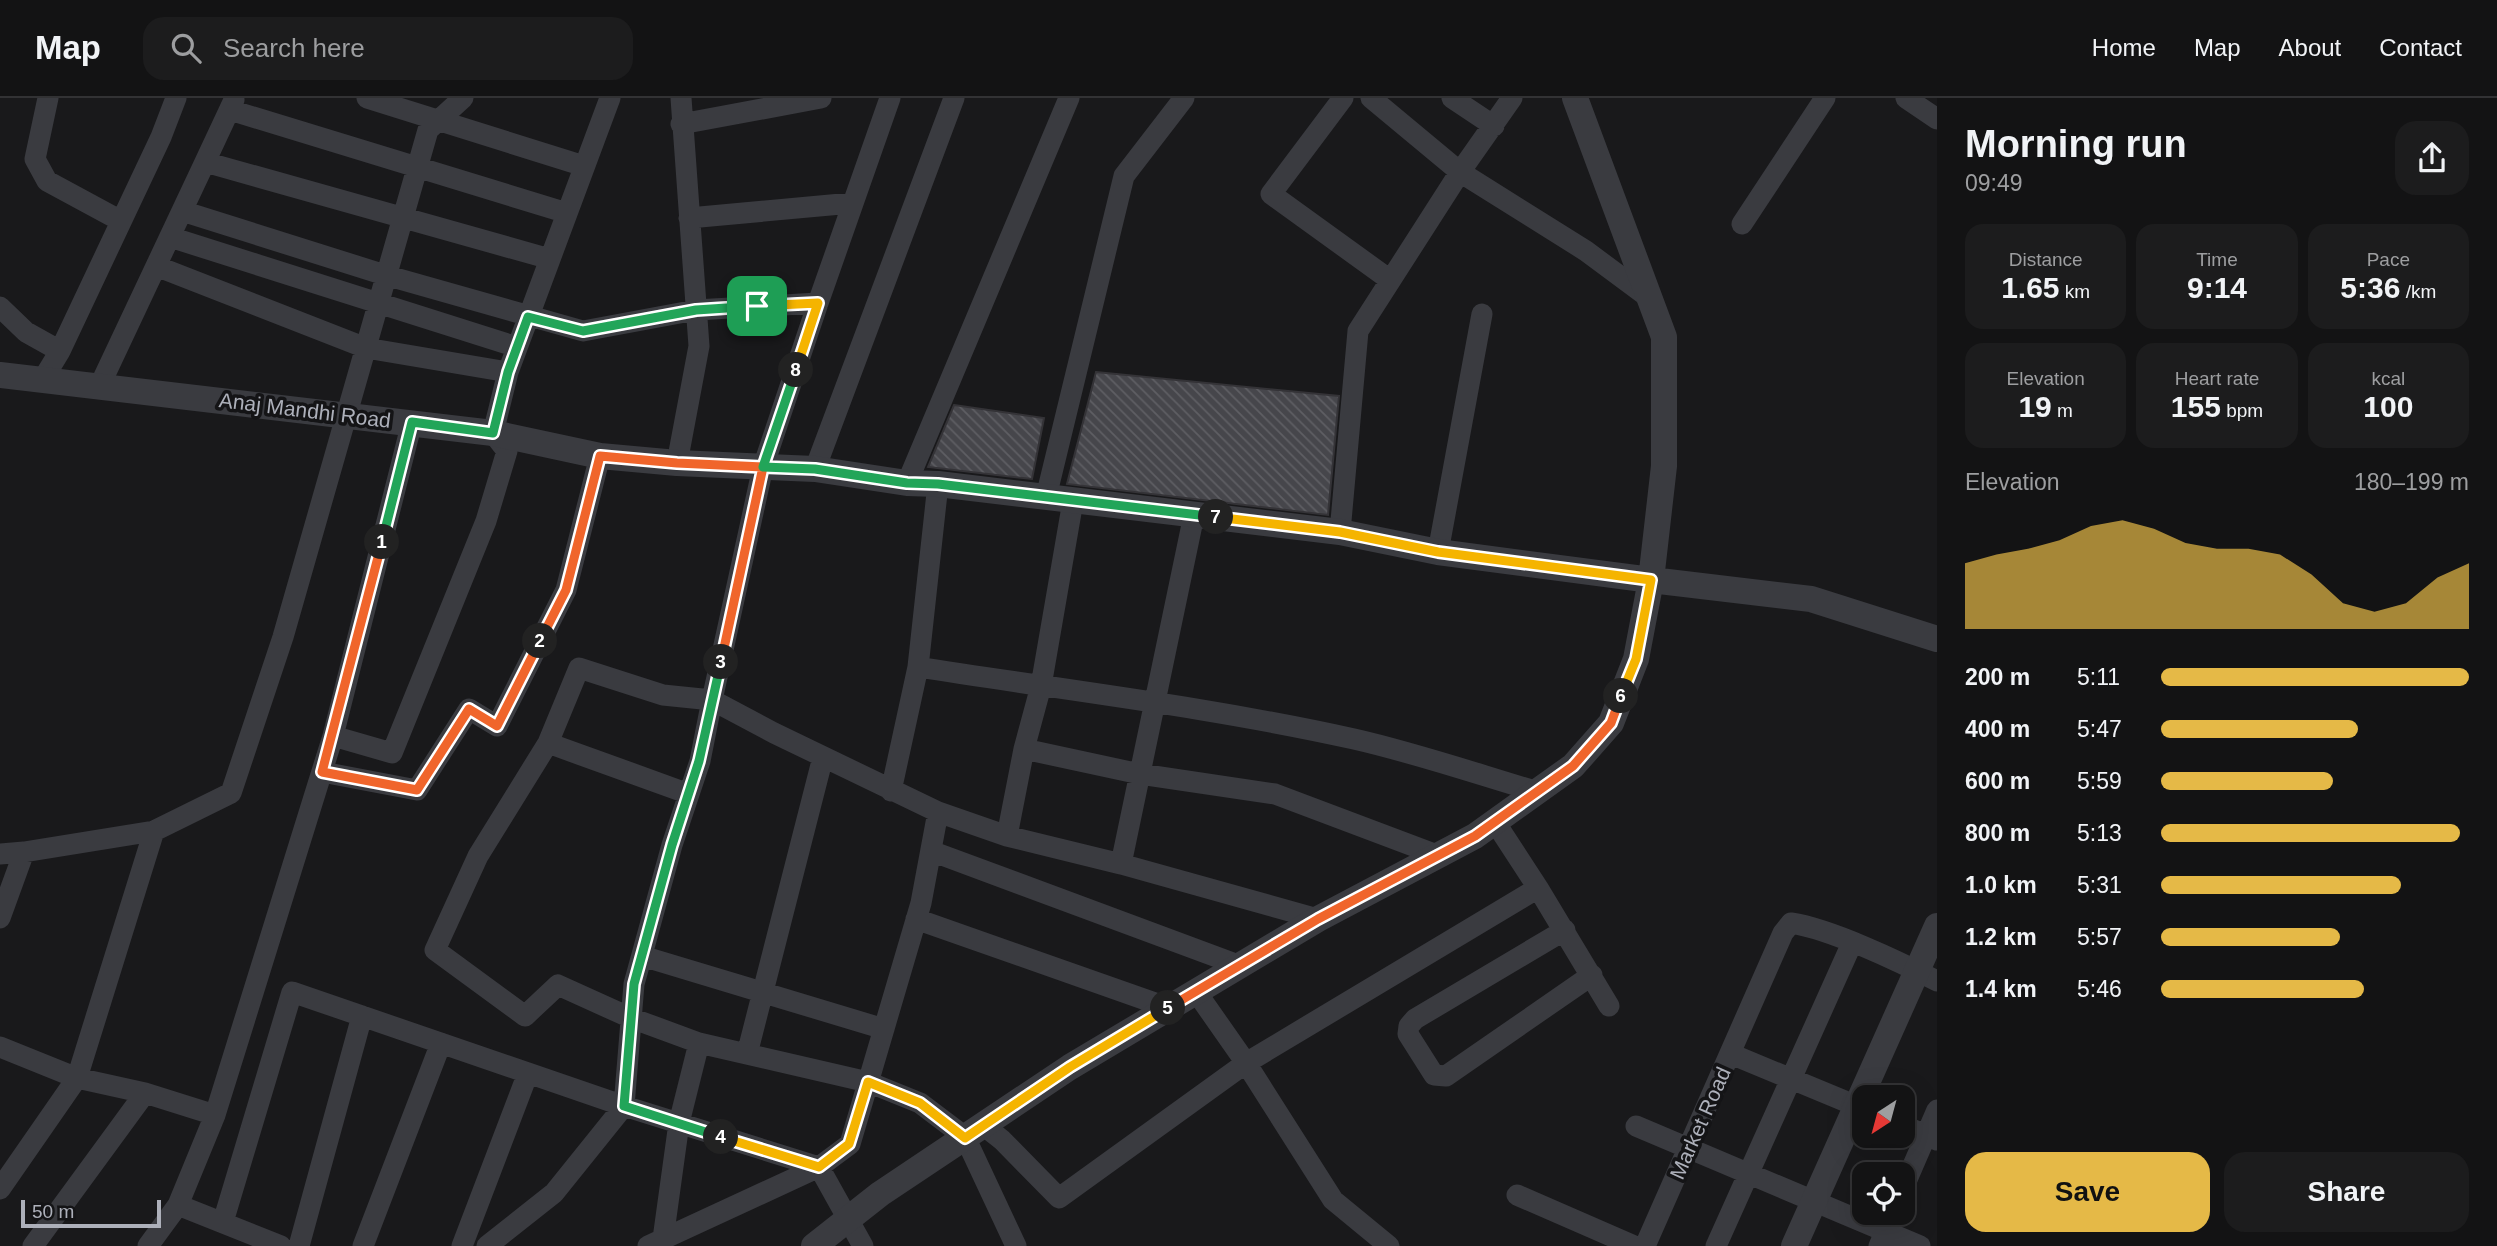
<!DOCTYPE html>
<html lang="en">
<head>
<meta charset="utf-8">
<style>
  :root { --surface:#131314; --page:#1c1c1d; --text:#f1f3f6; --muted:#9d9ea0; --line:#323234; --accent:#e5b947 }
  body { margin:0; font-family:Helvetica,sans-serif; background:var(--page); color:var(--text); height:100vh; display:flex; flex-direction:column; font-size:26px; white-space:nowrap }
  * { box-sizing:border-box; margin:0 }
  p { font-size:23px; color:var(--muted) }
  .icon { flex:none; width:38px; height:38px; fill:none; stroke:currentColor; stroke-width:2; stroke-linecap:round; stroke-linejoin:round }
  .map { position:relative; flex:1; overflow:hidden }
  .sheet { display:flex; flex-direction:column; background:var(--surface); width:560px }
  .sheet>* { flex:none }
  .needle { width:46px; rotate:216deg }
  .buttons { position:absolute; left:1852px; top:987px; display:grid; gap:14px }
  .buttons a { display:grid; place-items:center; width:63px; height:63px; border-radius:14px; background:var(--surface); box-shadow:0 7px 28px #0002,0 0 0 2px var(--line); font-size:35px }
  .scale { position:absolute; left:21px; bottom:18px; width:140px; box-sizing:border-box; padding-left:7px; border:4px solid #adb0ba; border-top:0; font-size:19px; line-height:24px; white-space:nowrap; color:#adb0ba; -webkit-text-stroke:5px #141416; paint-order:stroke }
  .pin { position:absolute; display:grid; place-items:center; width:60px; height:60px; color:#fff; margin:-30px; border-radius:14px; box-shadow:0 4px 10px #0006 }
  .km { position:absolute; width:35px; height:35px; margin:-18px; border-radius:50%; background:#222; color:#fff; font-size:19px; line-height:35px; text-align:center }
  .round { display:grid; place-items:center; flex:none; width:74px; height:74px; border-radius:21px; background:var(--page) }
  .headline { display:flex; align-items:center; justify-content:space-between; height:119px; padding:0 28px }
  h1 { font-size:38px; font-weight:700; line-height:52px }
  .figures { display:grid; grid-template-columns:repeat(3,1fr); gap:10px; height:119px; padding:7px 28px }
  .figures div { display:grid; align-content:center; border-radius:18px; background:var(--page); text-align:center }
  .figures b { font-size:30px; font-weight:700 }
  .figures small { font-size:19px; font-weight:400 }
  .figures p { font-size:19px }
  .chart { height:196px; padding:14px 28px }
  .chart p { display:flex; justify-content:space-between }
  .chart svg { width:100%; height:126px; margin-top:7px; fill:var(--accent); opacity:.7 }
  .button { display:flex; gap:14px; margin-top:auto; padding:14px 28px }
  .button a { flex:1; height:80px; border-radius:21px; background:var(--accent); color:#111; font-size:28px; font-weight:700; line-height:80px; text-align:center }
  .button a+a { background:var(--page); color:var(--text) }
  ul { padding:0 28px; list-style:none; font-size:23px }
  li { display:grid; grid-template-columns:112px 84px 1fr; align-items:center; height:52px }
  li i { height:18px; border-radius:9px; background:var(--accent) }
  header { display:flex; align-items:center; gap:42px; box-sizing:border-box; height:98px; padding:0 35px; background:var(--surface); border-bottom:2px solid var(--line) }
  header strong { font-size:33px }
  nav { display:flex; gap:38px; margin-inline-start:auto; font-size:24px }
  .search { width:490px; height:63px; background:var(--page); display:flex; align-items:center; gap:18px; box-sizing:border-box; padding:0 24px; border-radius:21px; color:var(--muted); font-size:26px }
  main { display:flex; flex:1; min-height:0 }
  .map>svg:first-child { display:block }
  .building { fill:url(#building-back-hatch); stroke:#343337; stroke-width:2 }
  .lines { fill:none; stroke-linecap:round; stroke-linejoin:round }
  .minor { stroke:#3a3b40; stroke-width:21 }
  .tertiary { stroke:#3a3b40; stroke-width:26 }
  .split-1-casing { stroke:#fff; stroke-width:14 }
  .split-2-casing { stroke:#fff; stroke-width:14 }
  .split-3-casing { stroke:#fff; stroke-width:14 }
  .split-4-casing { stroke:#fff; stroke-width:14 }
  .split-5-casing { stroke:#fff; stroke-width:14 }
  .split-6-casing { stroke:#fff; stroke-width:14 }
  .split-7-casing { stroke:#fff; stroke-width:14 }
  .split-8-casing { stroke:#fff; stroke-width:14 }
  .split-9-casing { stroke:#fff; stroke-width:14 }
  .split-1 { stroke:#22a559; stroke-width:9 }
  .split-2 { stroke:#f0652b; stroke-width:9 }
  .split-3 { stroke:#f0652b; stroke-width:9 }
  .split-4 { stroke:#22a559; stroke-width:9 }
  .split-5 { stroke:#f5b400; stroke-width:9 }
  .split-6 { stroke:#f0652b; stroke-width:9 }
  .split-7 { stroke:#f5b400; stroke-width:9 }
  .split-8 { stroke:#22a559; stroke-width:9 }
  .split-9 { stroke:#f5b400; stroke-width:9 }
  .labels { text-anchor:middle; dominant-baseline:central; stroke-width:7; stroke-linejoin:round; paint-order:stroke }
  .street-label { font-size:21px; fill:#adb0ba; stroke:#141416 }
</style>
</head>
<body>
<header>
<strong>Map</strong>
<div class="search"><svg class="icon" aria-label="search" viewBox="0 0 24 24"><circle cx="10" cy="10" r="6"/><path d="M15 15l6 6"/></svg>Search here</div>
<nav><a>Home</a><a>Map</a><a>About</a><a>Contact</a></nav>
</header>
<main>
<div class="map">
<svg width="1937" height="1148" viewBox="0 0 1937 1148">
  <defs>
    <pattern id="building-back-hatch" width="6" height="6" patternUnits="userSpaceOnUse" patternTransform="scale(1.75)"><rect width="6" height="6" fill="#46464b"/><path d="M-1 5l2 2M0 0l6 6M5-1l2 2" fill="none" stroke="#5e5e63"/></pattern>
  </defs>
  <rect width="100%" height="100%" fill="#19191b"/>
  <path class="building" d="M 1096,274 L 1339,298 L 1328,417 L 1067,386 Z
    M 954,307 L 1044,320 L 1032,381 L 928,369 Z"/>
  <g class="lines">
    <path class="minor" d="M 48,0 L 35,61 L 47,83 L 121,123
      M 367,0 L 584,68
      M 890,0 L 818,205 L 763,369 L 712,602 L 774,635 L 938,714
      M 1343,0 L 1271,96 L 1390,182
      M 1371,0 L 1460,74 L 1586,153 L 1648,199
      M 1452,0 L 1494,28
      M 1906,0 L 1937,21
      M 230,12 L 567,115
      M 681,26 L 821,0
      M 205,64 L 234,2
      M 182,113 L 385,177 L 583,233 L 696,212 L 818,205
      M 689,120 L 852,105
      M 1742,126 L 1825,0
      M 170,139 L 517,249
      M 156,168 L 366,250 L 508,274
      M 0,209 L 26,234 L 60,253 L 43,281
      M 60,253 L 161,39 L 176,0
      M 100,287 L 205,64 L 550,161
      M 677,365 L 699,248 L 681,0
      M 815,371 L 954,0
      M 907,385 L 1069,0
      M 1046,399 L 1124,78 L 1184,0
      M 1340,434 L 1358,233 L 1460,74 L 1512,0
      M 1438,454 L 1482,216
      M 918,569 L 938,386
      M 333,638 L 412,324
      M 1024,651 L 1140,676 L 1275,696 L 1437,757
      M 322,674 L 417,692 L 469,611 L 497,628 L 566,492 L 600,358
      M 891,693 L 918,569 C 1063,592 1210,609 1354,641 C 1416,655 1477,676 1538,694
      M 689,696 L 548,645 L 478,758 L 435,852 L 525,918 L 558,887 L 631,920 L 699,945
      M 1007,738 L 1024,651 L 1041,588 L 1073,403
      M 931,753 L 1241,868
      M 0,756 L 24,754 L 154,733 L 231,695 L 283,539 L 428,32 L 463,0
      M 1121,766 L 1194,417
      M 1538,790 L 1609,908
      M 0,820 L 24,754
      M 916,821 L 1169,910
      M 1565,832 L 1415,921 L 1409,928 L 1408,936 L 1434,977 L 1446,978 L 1592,877
      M 642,858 L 884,931
      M 1197,895 L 1246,965 L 1333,1102 L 1389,1148
      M 0,949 L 77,980 L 145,995 L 215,1017 L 178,1107 L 281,1148
      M 747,956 L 823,659
      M 1731,956 L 1864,1011
      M 215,1017 L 333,638 L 392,655 L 486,423 L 507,353 L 493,335 L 508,274 L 610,0
      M 983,1027 L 1002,1042 L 1059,1100 L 1246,965 L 1538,790 L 1495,724
      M 1902,1027 L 1937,1042
      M 1636,1028 L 1920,1148
      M 0,1091 L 77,980 L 154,733
      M 1902,1093 L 1937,1012
      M 1517,1097 L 1634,1148
      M 223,1124 L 292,894 L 624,1008 L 819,1069 L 863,1148
      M 663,1141 L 679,1025 L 699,945 L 868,984 L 920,1005 L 965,1039 L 1016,1148
      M 33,1148 L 145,995
      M 148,1148 L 178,1107
      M 299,1148 L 362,918
      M 363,1148 L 441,945
      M 462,1148 L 528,975
      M 487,1148 L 554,1095 L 624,1008 L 634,886 L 672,747 L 700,663 L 712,602 L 663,597 L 579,570 L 548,645
      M 648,1148 L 819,1069 L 850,1046 L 921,805 L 938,714 L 1007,738 L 1121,766 L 1318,821
      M 1645,1148 L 1783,835 L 1791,825 C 1831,831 1900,864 1937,883
      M 1716,1148 L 1852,845
      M 1879,1148 L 1893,1115"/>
    <path class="tertiary" d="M 0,277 L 493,335 L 600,358 L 677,365 L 815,371 L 907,385 L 938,386 L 1340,434 L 1438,454 L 1651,482 L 1811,501 L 1937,541
      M 814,1148 L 880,1096 L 1070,969 L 1318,821 L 1475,738 L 1573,668 L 1611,625 L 1636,561 L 1651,482 L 1664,368 L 1664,239 L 1575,0
      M 1794,1148 L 1937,828"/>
  </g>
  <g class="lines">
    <defs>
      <path id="split-1" d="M 382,444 L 412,324 L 493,335 L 508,274 L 528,219 L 583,233 L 696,212 L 757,208"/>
      <path id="split-2" d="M 382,444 L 322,674 L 417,692 L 469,611 L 497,628 L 540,543"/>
      <path id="split-3" d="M 540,543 L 566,492 L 600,358 L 677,365 L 763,369 L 721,564"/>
      <path id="split-4" d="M 721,564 L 699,663 L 672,747 L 634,886 L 624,1008 L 721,1039"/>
      <path id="split-5" d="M 721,1039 L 819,1069 L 849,1046 L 868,984 L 920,1005 L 965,1040 L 1070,969 L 1168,910"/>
      <path id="split-6" d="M 1168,910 L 1318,821 L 1475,738 L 1573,668 L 1611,625 L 1621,598"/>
      <path id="split-7" d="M 1216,419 L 1340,434 L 1438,454 L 1651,482 L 1636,561 L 1621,598"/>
      <path id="split-8" d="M 796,272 L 763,369 L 815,371 L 907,385 L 938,386 L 1216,419"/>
      <path id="split-9" d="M 757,208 L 818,205 L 796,272"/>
    </defs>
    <use href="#split-1" class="split-1-casing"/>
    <use href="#split-2" class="split-2-casing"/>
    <use href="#split-3" class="split-3-casing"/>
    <use href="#split-4" class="split-4-casing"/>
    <use href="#split-5" class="split-5-casing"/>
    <use href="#split-6" class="split-6-casing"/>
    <use href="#split-7" class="split-7-casing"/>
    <use href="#split-8" class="split-8-casing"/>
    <use href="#split-9" class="split-9-casing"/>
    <use href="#split-1" class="split-1"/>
    <use href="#split-2" class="split-2"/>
    <use href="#split-3" class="split-3"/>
    <use href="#split-4" class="split-4"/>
    <use href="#split-5" class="split-5"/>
    <use href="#split-6" class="split-6"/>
    <use href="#split-7" class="split-7"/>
    <use href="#split-8" class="split-8"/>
    <use href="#split-9" class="split-9"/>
  </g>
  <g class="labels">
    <g class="street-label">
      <text transform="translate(305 312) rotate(7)">Anaj Mandhi Road</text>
      <text transform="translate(1700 1025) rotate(-66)">Market Road</text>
    </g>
  </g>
</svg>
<div class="buttons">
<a><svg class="needle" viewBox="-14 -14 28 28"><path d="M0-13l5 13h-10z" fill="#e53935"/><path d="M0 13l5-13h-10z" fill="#9d9ea0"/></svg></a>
<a><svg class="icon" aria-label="locate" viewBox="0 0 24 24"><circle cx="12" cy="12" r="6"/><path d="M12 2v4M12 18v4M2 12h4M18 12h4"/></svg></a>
</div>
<div class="scale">50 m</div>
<div class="pin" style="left:757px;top:208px;background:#1e9e55"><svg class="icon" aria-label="arrive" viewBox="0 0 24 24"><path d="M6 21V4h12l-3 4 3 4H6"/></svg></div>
<b class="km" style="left:382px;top:444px">1</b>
<b class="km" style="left:540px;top:543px">2</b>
<b class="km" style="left:721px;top:564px">3</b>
<b class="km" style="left:721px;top:1039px">4</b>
<b class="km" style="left:1168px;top:910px">5</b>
<b class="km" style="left:1621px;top:598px">6</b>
<b class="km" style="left:1216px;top:419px">7</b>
<b class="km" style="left:796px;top:272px">8</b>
</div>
<section class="sheet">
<div class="headline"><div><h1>Morning run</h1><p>09:49</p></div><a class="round"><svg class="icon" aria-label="share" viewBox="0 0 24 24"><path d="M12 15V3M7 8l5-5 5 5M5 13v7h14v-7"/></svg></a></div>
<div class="figures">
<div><p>Distance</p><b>1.65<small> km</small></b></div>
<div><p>Time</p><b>9:14</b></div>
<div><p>Pace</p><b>5:36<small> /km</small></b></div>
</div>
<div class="figures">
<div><p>Elevation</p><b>19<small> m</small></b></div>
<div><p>Heart rate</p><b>155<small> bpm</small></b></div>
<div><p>kcal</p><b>100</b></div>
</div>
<div class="chart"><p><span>Elevation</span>180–199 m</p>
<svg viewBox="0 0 160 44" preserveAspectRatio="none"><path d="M0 44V21L10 18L20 16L30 13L40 8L50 6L60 9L70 14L80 16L90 16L100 18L110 25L120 35L130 38L140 35L150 26L160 21V44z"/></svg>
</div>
<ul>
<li><b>200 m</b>5:11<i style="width:100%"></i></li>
<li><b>400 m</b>5:47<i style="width:64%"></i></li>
<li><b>600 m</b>5:59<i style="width:56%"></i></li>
<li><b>800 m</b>5:13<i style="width:97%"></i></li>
<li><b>1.0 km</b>5:31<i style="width:78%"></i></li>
<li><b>1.2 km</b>5:57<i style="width:58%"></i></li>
<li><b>1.4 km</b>5:46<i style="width:66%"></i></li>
</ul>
<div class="button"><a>Save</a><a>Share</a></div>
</section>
</main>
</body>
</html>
